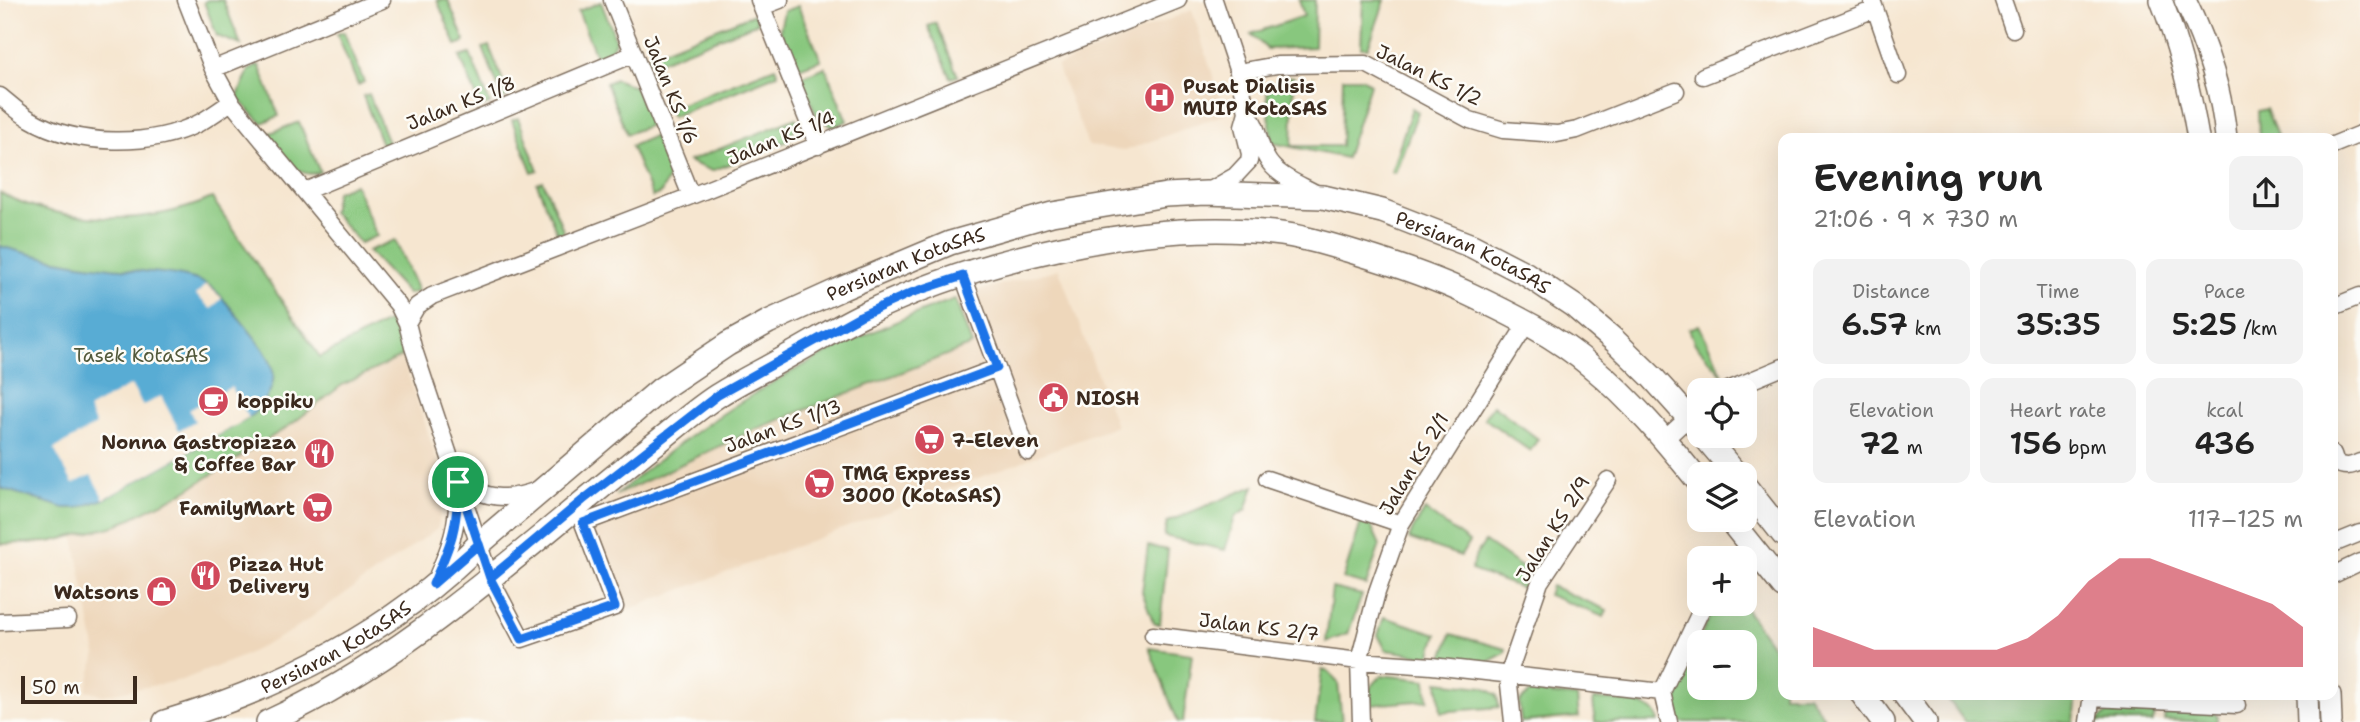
<!DOCTYPE html>
<html lang="en">
<head>
<meta charset="utf-8">
<style>
  :root { --surface:#fff; --page:#f2f2f2; --text:#222; --muted:#767676; --accent:#d1495b }
  body { margin:0; font-family:"Shantell Sans",sans-serif; background:var(--page); color:var(--text); height:100vh; display:flex; flex-direction:column; font-size:26px; white-space:nowrap }
  * { box-sizing:border-box; margin:0 }
  p { font-size:23px; color:var(--muted) }
  .icon { flex:none; width:38px; height:38px; fill:none; stroke:currentColor; stroke-width:2; stroke-linecap:round; stroke-linejoin:round }
  .map { position:relative; flex:1; overflow:hidden }
  .sheet { position:absolute; left:1778px; top:133px; width:560px; height:567px; display:flex; flex-direction:column; background:var(--surface); border-radius:14px; box-shadow:0 7px 28px #0002 }
  .sheet>* { flex:none }
  .fabs { position:absolute; left:1687px; top:378px; display:grid; gap:14px }
  .fabs a { display:grid; place-items:center; width:70px; height:70px; border-radius:14px; background:var(--surface); box-shadow:0 7px 28px #0002; font-size:35px }
  .scale { position:absolute; left:21px; bottom:18px; width:116px; box-sizing:border-box; padding-left:7px; border:4px solid #3b2a1e; border-top:0; font-size:19px; line-height:24px; white-space:nowrap; color:#3b2a1e; -webkit-text-stroke:5px #fdfcf7; paint-order:stroke }
  .pin { position:absolute; display:grid; place-items:center; width:60px; height:60px; color:#fff; margin:-30px; border:4px solid #fff; border-radius:50%; box-shadow:0 2px 7px #0007 }
  .round { display:grid; place-items:center; flex:none; width:74px; height:74px; border-radius:14px; background:var(--page) }
  .summary { display:flex; align-items:center; justify-content:space-between; height:119px; padding:0 35px }
  h1 { font-size:38px; font-weight:600; line-height:52px }
  .metrics { display:grid; grid-template-columns:repeat(3,1fr); gap:10px; height:119px; padding:7px 35px }
  .metrics div { display:grid; align-content:center; border-radius:14px; background:var(--page); text-align:center }
  .metrics b { font-size:30px; font-weight:600 }
  .metrics small { font-size:19px; font-weight:400 }
  .metrics p { font-size:19px }
  .chart { height:196px; padding:14px 35px }
  .chart p { display:flex; justify-content:space-between }
  .chart svg { width:100%; height:126px; margin-top:7px; fill:var(--accent); opacity:.7 }
  .map>svg:first-child { display:block }
  .built { fill:#eed7bb }
  .green { fill:#88c77e; stroke:#62784e; stroke-width:2; fill-rule:evenodd }
  .water { fill:#58acd4; stroke:#4a6b79; stroke-width:2 }
  .pier { fill:#f6e6d0 }
  .lines { fill:none; stroke-linecap:round; stroke-linejoin:round }
  .minor-casing { stroke:#7c6c5c; stroke-width:19 }
  .tertiary-casing { stroke:#7c6c5c; stroke-width:24 }
  .secondary-casing { stroke:#7c6c5c; stroke-width:26 }
  .minor { stroke:#fff; stroke-width:16 }
  .tertiary { stroke:#fff; stroke-width:21 }
  .secondary { stroke:#fff; stroke-width:23 }
  .route-casing { stroke:#fff; stroke-width:14 }
  .route { stroke:#1a73e8; stroke-width:9 }
  .labels { text-anchor:middle; dominant-baseline:central; stroke-width:5; stroke-linejoin:round; paint-order:stroke }
  .street-label { font-size:19px; fill:#3b2a1e; stroke:#fdfcf7 }
  .poi-label { font-size:19px; font-weight:bold; fill:#3b2a1e; stroke:#fdfcf7; text-anchor:start }
  .park-label { font-size:19px; fill:#52593b; stroke:#fdfcf7 }
</style>
</head>
<body>
<div class="map">
<svg width="2360" height="722" viewBox="0 0 2360 722">
  <rect width="100%" height="100%" fill="#fdfcf7"/>
  <filter id="ink" filterUnits="userSpaceOnUse"><feTurbulence type="fractalNoise" baseFrequency=".0143" numOctaves="2"/><feDisplacementMap in="SourceGraphic" scale="14" xChannelSelector="R" yChannelSelector="G"/><feConvolveMatrix kernelMatrix="1 2 1 2 8 2 1 2 1" color-interpolation-filters="sRGB"/></filter>
  <filter id="wash" filterUnits="userSpaceOnUse"><feTurbulence type="fractalNoise" baseFrequency=".00686" numOctaves="4" result="noise"/><feDisplacementMap in="SourceGraphic" scale="28" xChannelSelector="R" yChannelSelector="G"/><feGaussianBlur stdDeviation="1.57" result="paint"/><feColorMatrix in="noise" values="0 0 0 0 0 0 0 0 0 0 0 0 0 0 0 0 0 1.4 0 .05"/><feComposite in="paint" operator="in"/></filter>
  <g filter="url(#wash)">
    <rect width="100%" height="100%" fill="#f6e6d0"/>
    <path class="built" d="M 1192,10 L 1225,114 L 1124,151 L 1088,145 L 1057,66 Z
      M 1059,269 L 1116,426 L 616,614 L 589,514 L 616,495 L 756,429 L 972,345 L 955,299 L 984,289 Z
      M 402,357 L 444,479 L 445,497 L 437,529 L 290,632 L 241,657 L 182,680 L 103,695 L 86,690 L 96,654 L 74,537 L 115,526 L 184,492 L 292,424 L 342,385 Z"/>
    <path class="green" d="M 208,0 L 223,0 L 241,45 L 217,36 L 204,2 Z
      M 437,0 L 448,0 L 465,42 L 456,45 Z
      M 1299,0 L 1315,0 L 1314,47 L 1267,49 L 1251,34 L 1304,16 Z
      M 1363,0 L 1385,0 L 1368,48 L 1361,48 Z
      M 601,2 L 616,40 L 607,57 L 598,61 L 578,11 Z
      M 798,6 L 821,60 L 796,69 L 780,30 L 784,11 Z
      M 754,14 L 758,23 L 651,65 L 648,56 Z
      M 936,23 L 958,76 L 951,78 L 928,26 Z
      M 344,32 L 364,82 L 358,85 L 337,34 Z
      M 489,46 L 509,96 L 503,99 L 483,48 Z
      M 470,54 L 490,104 L 481,107 L 460,57 Z
      M 259,65 L 279,116 L 262,123 L 237,98 L 249,70 Z
      M 775,67 L 778,74 L 672,117 L 668,109 Z
      M 825,67 L 847,121 L 833,127 L 817,117 L 801,77 Z
      M 1282,76 L 1294,77 L 1292,146 L 1341,146 L 1343,78 L 1362,78 L 1370,84 L 1346,158 L 1272,143 L 1267,93 Z
      M 615,79 L 635,87 L 651,125 L 627,134 L 606,83 Z
      M 369,94 L 389,145 L 383,147 L 363,96 Z
      M 1412,108 L 1418,112 L 1395,173 L 1391,172 Z
      M 2266,109 L 2278,138 L 2259,138 L 2258,111 Z
      M 518,118 L 538,170 L 532,172 L 512,120 Z
      M 796,118 L 798,123 L 788,141 L 712,171 L 690,162 L 689,161 Z
      M 299,122 L 320,172 C 296,182 278,150 265,135 Z
      M 654,136 L 670,174 L 661,193 L 652,197 L 631,146 Z
      M 543,181 L 564,232 L 558,235 L 537,184 Z
      M 355,184 L 377,236 L 360,243 L 332,212 L 336,192 Z
      M 0,193 C 63,224 147,227 212,198 L 320,357 L 389,321 L 407,354 L 342,385 L 292,424 L 184,492 L 115,526 L 49,542 L 0,544 Z
      M 395,240 L 418,291 L 408,294 L 368,251 Z
      M 955,299 L 972,345 L 756,429 L 616,495 C 720,405 826,345 955,299 Z
      M 1699,325 L 1723,375 L 1695,344 L 1689,329 Z
      M 1493,405 L 1538,439 L 1530,451 L 1484,418 Z
      M 1254,486 L 1246,510 L 1235,517 L 1225,550 L 1164,536 L 1167,522 Z
      M 1425,510 L 1469,542 L 1461,556 L 1409,539 L 1413,529 Z
      M 1362,519 L 1369,521 L 1380,545 L 1366,585 L 1343,579 Z
      M 1485,542 L 1530,573 L 1524,589 L 1471,570 L 1476,555 Z
      M 1148,546 L 1168,550 L 1160,624 L 1154,624 L 1142,592 Z
      M 1551,586 L 1607,610 L 1604,617 L 1548,595 Z
      M 1332,588 L 1362,595 L 1348,634 L 1326,642 Z
      M 1715,604 L 1742,604 L 1783,661 L 1783,695 L 1808,695 L 1827,722 L 1680,722 L 1674,699 L 1676,692 ZM 1699,642 L 1745,642 L 1745,688 L 1699,688 Z
      M 1384,617 L 1437,634 L 1430,657 L 1386,650 L 1378,635 Z
      M 1451,634 L 1506,649 L 1505,653 L 1484,664 L 1443,658 Z
      M 1149,648 L 1192,654 L 1183,722 L 1178,722 Z
      M 1322,670 L 1328,671 L 1338,683 L 1342,722 L 1315,722 Z
      M 1382,675 L 1426,680 L 1428,700 L 1371,705 L 1370,688 Z
      M 1438,682 L 1483,687 L 1497,695 L 1499,707 L 1441,712 Z
      M 1531,692 L 1577,697 L 1579,717 L 1521,722 L 1519,702 Z
      M 1945,695 L 2077,695 L 2074,722 L 1965,722 Z
      M 1593,699 C 1613,701 1655,698 1659,722 L 1595,722 Z
      M 2116,706 L 2154,707 L 2153,722 L 2096,722 Z
      M 2166,707 L 2211,709 L 2218,717 L 2217,722 L 2164,720 Z"/>
    <path class="water" d="M 0,246 C 37,257 73,264 111,268 C 136,271 185,272 206,284 C 219,291 230,308 240,319 C 271,358 292,377 249,418 L 104,499 L 78,508 L 64,508 L 0,488 Z"/>
    <path class="pier" d="M 206,284 L 222,298 L 211,309 L 196,295 Z
      M 131,385 L 143,406 L 161,396 L 179,430 L 195,421 L 189,410 L 231,387 L 249,418 L 104,499 L 91,475 L 73,484 L 54,449 L 96,425 L 88,409 Z"/>
  </g>
  <g filter="url(#ink)">
    <g class="lines">
      <defs>
        <path id="minor" d="M 186,0 L 213,69 L 231,102 L 398,305 L 407,323 L 413,347 L 490,578 L 522,639 L 615,607 L 583,523 L 997,368
          M 612,0 L 691,196
          M 759,0 L 818,146
          M 1872,0 L 1898,75
          M 2003,0 L 2013,29
          M 762,7 L 780,0
          M 213,69 L 382,0
          M 1238,72 L 1277,65 L 1366,64 L 1470,120 L 1503,130 L 1557,134 L 1577,130 L 1676,91
          M 1703,76 L 1875,9
          M 0,96 C 9,103 19,113 30,119 C 77,147 151,147 199,123 C 210,117 221,109 231,102
          M 1247,112 C 1259,127 1257,141 1266,157 C 1275,176 1302,185 1319,195
          M 2333,145 L 2360,134
          M 305,191 L 634,54
          M 1209,191 L 1235,176 L 1249,161 L 1250,154 L 1243,126 L 1247,112 L 1238,72 L 1214,0
          M 963,276 L 1028,452
          M 2333,307 L 2360,296
          M 407,323 L 417,306 L 432,296 L 691,196 L 1178,0
          M 1728,390 L 1783,367
          M 1665,439 L 1699,408
          M 2333,454 L 2336,463 C 2345,468 2352,466 2360,462
          M 1267,479 L 1401,524
          M 2333,544 L 2360,533
          M 2333,575 L 2360,562
          M 436,579 C 453,541 458,525 458,483 C 487,498 506,502 537,490
          M 0,622 L 68,619
          M 1153,635 L 1359,661 L 1432,666 L 1662,692
          M 2093,698 L 2237,705
          M 1361,722 L 1359,661 L 1377,592 L 1401,524 L 1527,323
          M 1513,722 L 1508,675 L 1540,582 L 1608,480
          M 1669,722 L 1662,692 L 1704,604
          M 2088,722 L 2092,695"/>
        <path id="tertiary" d="M 2161,0 C 2179,45 2190,90 2198,138
          M 2185,0 C 2206,44 2222,89 2226,138
          M 2307,695 L 2308,722
          M 2330,695 L 2331,722"/>
        <g id="secondary">
          <path d="M 1704,436 L 1736,474"/>
          <path d="M 1745,486 L 1783,534"/>
          <path d="M 1730,520 L 1783,586"/>
          <path d="M 1863,695 L 1883,722"/>
          <path d="M 1905,695 L 1925,722"/>
          <path id="s1" d="M 165,722 C 280,688 394,631 479,544 L 661,389 L 728,344 L 768,322 L 843,288 L 950,243 L 1052,214 L 1166,195 L 1206,193 L 1323,197 L 1382,211 L 1472,246 L 1526,274 L 1574,306 L 1615,341 L 1653,378 L 1699,429"/>
          <path d="M 268,722 C 413,656 527,544 651,447 C 673,430 694,411 717,396 C 740,381 766,369 790,355 C 814,342 837,327 862,315 C 978,259 1144,219 1273,233 C 1301,236 1327,244 1354,252 C 1394,264 1433,277 1471,295 C 1513,315 1556,336 1592,367 C 1632,400 1666,441 1699,482"/>
        </g>
      </defs>
      <use href="#minor" class="minor-casing"/>
      <use href="#tertiary" class="tertiary-casing"/>
      <use href="#secondary" class="secondary-casing"/>
      <use href="#minor" class="minor"/>
      <use href="#tertiary" class="tertiary"/>
      <use href="#secondary" class="secondary"/>
    </g>
  </g>
  <g class="lines" filter="url(#ink)">
    <defs>
      <path id="route" d="M 458,482 C 458,528 451,544 433,584 L 479,544 L 490,578 L 583,500 L 718,395 L 860,316 L 911,293 L 963,276 L 997,368 L 583,523 L 615,607 L 522,639 L 490,578 L 458,482"/>
    </defs>
    <use href="#route" class="route-casing"/>
    <use href="#route" class="route"/>
  </g>
  <defs>
    <symbol id="hospital-disc" viewBox="-11 -11 22 22"><circle r="9.5" fill="#d1495b" stroke="#fdfcf7"/><path d="M-5-5h3v3.5h4V-5h3V5h-3V1.5h-4V5h-3Z" fill="#fff"/></symbol>
    <symbol id="civic-disc" viewBox="-11 -11 22 22"><circle r="9.5" fill="#d1495b" stroke="#fdfcf7"/><path d="M-.6-6.5H3V-4.5H.6V-3L4-1V1h2V6H-6V1h2V-1L-.6-3ZM-1.2 2.5V6h2.4V2.5Z" fill="#fff"/></symbol>
    <symbol id="cafe-disc" viewBox="-11 -11 22 22"><circle r="9.5" fill="#d1495b" stroke="#fdfcf7"/><path d="M-5.5-4.5H6V0H3Q3 3.5 0 3.5H-2.5Q-5.5 3.5-5.5 0ZM3-3.2v2h1.7v-2ZM-6 4.5H4V6H-6Z" fill="#fff"/></symbol>
    <symbol id="supermarket-disc" viewBox="-11 -11 22 22"><circle r="9.5" fill="#d1495b" stroke="#fdfcf7"/><path d="M-6-5.5h2.5l.6 2H6L4.5 2H-2.5L-4.4-4H-6ZM-1.5 3.2a1.3 1.3 0 1 0 .1 0ZM3 3.2a1.3 1.3 0 1 0 .1 0Z" fill="#fff"/></symbol>
    <symbol id="restaurant-disc" viewBox="-11 -11 22 22"><circle r="9.5" fill="#d1495b" stroke="#fdfcf7"/><path d="M-5-6h1v4h1v-4h1v4h1v-4h1v5L-1.5 .5V6h-2V.5L-5-1ZM5-6V6H3V1.5H1.5Q1.5-4 5-6Z" fill="#fff"/></symbol>
    <symbol id="shop-disc" viewBox="-11 -11 22 22"><circle r="9.5" fill="#d1495b" stroke="#fdfcf7"/><path d="M-5-2.5h2.3a2.7 3.5 0 0 1 5.4 0H5L5.5 6h-11ZM-1.5-2.5h3a1.5 2.3 0 0 0-3 0Z" fill="#fff"/></symbol>
  </defs>
  <g fill-rule="evenodd">
    <use href="#hospital-disc" x="1142" y="80" width="35" height="35"/>
    <use href="#civic-disc" x="1036" y="380" width="35" height="35"/>
    <use href="#cafe-disc" x="196" y="384" width="35" height="35"/>
    <use href="#supermarket-disc" x="912" y="422" width="35" height="35"/>
    <use href="#restaurant-disc" x="302" y="436" width="35" height="35"/>
    <use href="#supermarket-disc" x="802" y="466" width="35" height="35"/>
    <use href="#supermarket-disc" x="300" y="490" width="35" height="35"/>
    <use href="#restaurant-disc" x="188" y="558" width="35" height="35"/>
    <use href="#shop-disc" x="144" y="574" width="35" height="35"/>
  </g>
  <g class="labels">
    <g class="street-label">
      <text transform="translate(1429 75) rotate(26)">Jalan KS 1/2</text>
      <text transform="translate(671 90) rotate(68)">Jalan KS 1/6</text>
      <text transform="translate(461 103) rotate(-22)">Jalan KS 1/8</text>
      <text transform="translate(781 138) rotate(-22)">Jalan KS 1/4</text>
      <text stroke="none"><textPath href="#s1" startOffset="1468">Persiaran KotaSAS</textPath></text>
      <text stroke="none"><textPath href="#s1" startOffset="880">Persiaran KotaSAS</textPath></text>
      <text transform="translate(783 426) rotate(-20)">Jalan KS 1/13</text>
      <text transform="translate(1414 464) rotate(-59)">Jalan KS 2/1</text>
      <text transform="translate(1553 529) rotate(-58)">Jalan KS 2/9</text>
      <text transform="translate(1259 627) rotate(7)">Jalan KS 2/7</text>
      <text stroke="none"><textPath href="#s1" startOffset="187">Persiaran KotaSAS</textPath></text>
    </g>
    <g class="poi-label">
      <text x="1183" y="86">Pusat Dialisis<tspan x="1183" dy="22">MUIP KotaSAS</tspan></text>
      <text x="1076" y="398">NIOSH</text>
      <text x="237" y="401">koppiku</text>
      <text x="952" y="440">7-Eleven</text>
      <text x="296" y="442" text-anchor="end">Nonna Gastropizza<tspan x="296" dy="22">&amp; Coffee Bar</tspan></text>
      <text x="842" y="473">TMG Express<tspan x="842" dy="22">3000 (KotaSAS)</tspan></text>
      <text x="295" y="508" text-anchor="end">FamilyMart</text>
      <text x="229" y="564">Pizza Hut<tspan x="229" dy="22">Delivery</tspan></text>
      <text x="139" y="592" text-anchor="end">Watsons</text>
    </g>
    <g class="park-label">
      <text x="141" y="355">Tasek KotaSAS</text>
    </g>
  </g>
</svg>
<div class="fabs">
<a><svg class="icon" aria-label="locate" viewBox="0 0 24 24"><circle cx="12" cy="12" r="6"/><path d="M12 2v4M12 18v4M2 12h4M18 12h4"/></svg></a>
<a><svg class="icon" aria-label="layers" viewBox="0 0 24 24"><path d="M12 4l9 5-9 5-9-5zM3 14l9 5 9-5"/></svg></a>
<a>+</a>
<a>−</a>
</div>
<div class="scale">50 m</div>
<div class="pin" style="left:458px;top:482px;background:#1e9e55"><svg class="icon" aria-label="arrive" viewBox="0 0 24 24"><path d="M6 21V4h12l-3 4 3 4H6"/></svg></div>
<section class="sheet">
<div class="summary"><div><h1>Evening run</h1><p>21:06 · 9 × 730 m</p></div><a class="round"><svg class="icon" aria-label="share" viewBox="0 0 24 24"><path d="M12 15V3M7 8l5-5 5 5M5 13v7h14v-7"/></svg></a></div>
<div class="metrics">
<div><p>Distance</p><b>6.57<small> km</small></b></div>
<div><p>Time</p><b>35:35</b></div>
<div><p>Pace</p><b>5:25<small> /km</small></b></div>
</div>
<div class="metrics">
<div><p>Elevation</p><b>72<small> m</small></b></div>
<div><p>Heart rate</p><b>156<small> bpm</small></b></div>
<div><p>kcal</p><b>436</b></div>
</div>
<div class="chart"><p><span>Elevation</span>117–125 m</p>
<svg viewBox="0 0 160 44" preserveAspectRatio="none"><path d="M0 44V30L10 34L20 38L30 38L40 38L50 38L60 38L70 34L80 26L90 14L100 6L110 6L120 10L130 14L140 18L150 22L160 30V44z"/></svg>
</div>
</section>
</div>
</body>
</html>
